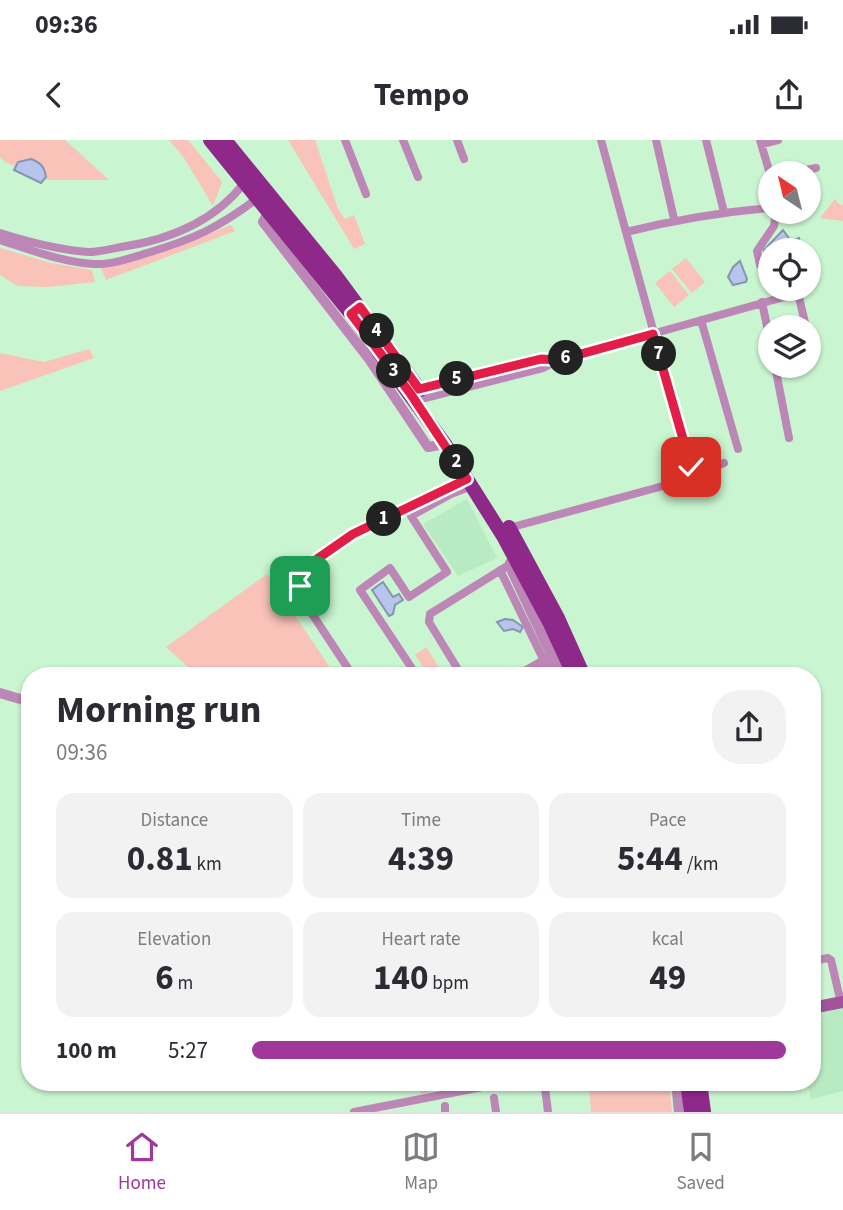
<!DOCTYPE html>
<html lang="en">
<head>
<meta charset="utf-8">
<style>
  :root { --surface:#fff; --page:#f2f2f3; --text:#2b2b33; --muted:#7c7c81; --line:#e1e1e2; --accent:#a0379a }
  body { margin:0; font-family:"Source Sans 3",sans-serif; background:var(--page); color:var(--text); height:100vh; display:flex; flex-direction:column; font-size:26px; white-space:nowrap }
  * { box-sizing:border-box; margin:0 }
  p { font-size:23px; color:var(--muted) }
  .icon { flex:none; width:38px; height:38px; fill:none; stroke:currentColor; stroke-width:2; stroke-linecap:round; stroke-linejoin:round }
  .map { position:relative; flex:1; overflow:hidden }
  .drawer { position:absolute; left:21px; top:527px; width:800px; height:424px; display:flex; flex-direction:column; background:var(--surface); border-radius:28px; box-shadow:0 2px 5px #0004 }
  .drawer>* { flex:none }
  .needle { width:46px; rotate:325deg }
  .buttons { position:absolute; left:758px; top:21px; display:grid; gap:14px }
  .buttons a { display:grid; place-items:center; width:63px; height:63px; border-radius:50%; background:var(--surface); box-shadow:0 2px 5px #0004; font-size:35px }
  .pin { position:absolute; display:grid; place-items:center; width:60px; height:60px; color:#fff; margin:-30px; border-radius:14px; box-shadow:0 4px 10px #0006 }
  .km { position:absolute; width:35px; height:35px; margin:-18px; border-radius:50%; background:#222; color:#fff; font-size:19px; line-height:35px; text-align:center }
  .round { display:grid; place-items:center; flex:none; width:74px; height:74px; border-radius:28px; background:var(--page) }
  .summary { display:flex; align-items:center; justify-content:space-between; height:119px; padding:0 35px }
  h1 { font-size:38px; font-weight:700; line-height:52px }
  .metrics { display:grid; grid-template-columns:repeat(3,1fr); gap:10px; height:119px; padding:7px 35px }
  .metrics div { display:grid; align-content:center; border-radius:18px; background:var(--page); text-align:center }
  .metrics b { font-size:35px; font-weight:700 }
  .metrics small { font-size:19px; font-weight:400 }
  .metrics p { font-size:19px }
  ul { padding:0 35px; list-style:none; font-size:23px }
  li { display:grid; grid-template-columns:112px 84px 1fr; align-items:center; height:52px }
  li i { height:18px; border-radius:9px; background:var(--accent) }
  .status { display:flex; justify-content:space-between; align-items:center; height:49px; padding:0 35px; background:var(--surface); direction:ltr }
  .status svg { height:19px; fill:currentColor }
  header { display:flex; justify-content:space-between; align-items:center; height:91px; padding:0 35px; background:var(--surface); font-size:32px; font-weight:700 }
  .tabs { display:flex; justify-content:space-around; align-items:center; height:98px; border-top:2px solid var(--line); background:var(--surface); font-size:19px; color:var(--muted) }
  .tabs a { display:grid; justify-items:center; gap:4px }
  .tabs .on { color:var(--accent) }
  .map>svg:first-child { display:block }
  .built { fill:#b8ebc2 }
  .green { fill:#f9c3ba }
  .water { fill:#b7c5ee; stroke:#8695ae; stroke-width:2 }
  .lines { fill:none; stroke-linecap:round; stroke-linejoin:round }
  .minor { stroke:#bc86b6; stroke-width:8 }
  .tertiary { stroke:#bc86b6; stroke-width:10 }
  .secondary { stroke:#a2539c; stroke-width:12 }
  .primary { stroke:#8e2889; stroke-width:14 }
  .route-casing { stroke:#fff; stroke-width:14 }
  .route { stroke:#e11d48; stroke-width:9 }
</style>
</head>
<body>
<div class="status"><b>09:36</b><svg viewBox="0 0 49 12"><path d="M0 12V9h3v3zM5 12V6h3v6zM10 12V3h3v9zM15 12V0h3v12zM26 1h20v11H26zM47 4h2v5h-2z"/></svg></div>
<header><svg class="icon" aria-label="back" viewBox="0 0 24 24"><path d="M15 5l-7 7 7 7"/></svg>Tempo<svg class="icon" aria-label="share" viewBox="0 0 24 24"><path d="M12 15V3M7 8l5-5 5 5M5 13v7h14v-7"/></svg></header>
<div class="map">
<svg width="843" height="972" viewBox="0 0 843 972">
  <rect width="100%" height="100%" fill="#c9f5d0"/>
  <path class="built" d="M 467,359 L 497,418 L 458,436 L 423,384 Z
    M 843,868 L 843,951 L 811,959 L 807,942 L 812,942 L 812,875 Z"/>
  <path class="green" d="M 0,0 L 65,0 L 109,40 L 48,40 L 5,22 L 0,17 Z
    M 169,0 L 188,0 L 222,42 L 213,66 L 184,18 Z
    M 288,0 L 315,0 L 338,69 L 345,79 L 354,75 L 365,104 L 354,109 Z
    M 835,59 L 839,64 L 843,65 L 843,81 L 820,78 Z
    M 231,85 L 235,91 L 106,140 L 100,125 L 177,107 Z
    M 0,108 L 51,123 L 92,130 L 95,142 L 48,147 L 18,146 L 0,135 Z
    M 686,118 L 705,142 L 692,153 L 672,129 Z
    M 670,131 L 689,155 L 674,167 L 655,143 Z
    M 89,209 L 94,218 L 0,251 L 0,213 L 44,222 Z
    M 267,434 L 335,535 L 197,535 L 166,507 Z
    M 426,507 L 441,531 L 434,535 L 429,535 L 415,515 Z
    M 420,942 L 481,942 L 420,954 Z
    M 589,942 L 669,942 L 672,972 L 591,972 Z"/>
  <path class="water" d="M 31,19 C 41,23 44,26 46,37 L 41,43 L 14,30 L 18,22 Z
    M 783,90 L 791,101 L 799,98 L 801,109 L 770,110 L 770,121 L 764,118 L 764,110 Z
    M 740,121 L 747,139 L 746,142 L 733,145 L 728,137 L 733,127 Z
    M 383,442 L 393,457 L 399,454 L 403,460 L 395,465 L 393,474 L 389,476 L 372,450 Z
    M 505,479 L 513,480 L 523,487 L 520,492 L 513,489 L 504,491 L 497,482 Z"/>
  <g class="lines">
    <path class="minor" d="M 345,0 L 366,54
      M 403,0 L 418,37
      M 457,0 L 464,19
      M 601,0 L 626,92 C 674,80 721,72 770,68
      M 656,0 L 674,79
      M 706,0 L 724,72
      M 760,0 L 770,34
      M 762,4 L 778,0
      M 791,33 L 816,28
      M 626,92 L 691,327
      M 0,93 C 29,102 59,110 89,112 C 99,112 111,109 121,107 C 169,100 215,81 245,42
      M 0,100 C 31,110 62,122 94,124 C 111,125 131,118 147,113 C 194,99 218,88 258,58
      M 760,125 L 757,111 L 774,86 L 776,72
      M 797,149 L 806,187
      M 762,162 L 770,201
      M 701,180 L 738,309
      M 775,226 L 789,298
      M 419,249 L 541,219 L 556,220
      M 425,258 L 543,228 L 559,220 L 798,153
      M 509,388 L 674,343 L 724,323
      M 500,430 L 547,527
      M 353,536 L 299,454 L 300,446 L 312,433 L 320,416 L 353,394 L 467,339
      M 417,536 L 360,450 L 390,428 L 409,457 L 447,432 L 411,376 L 451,354 L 472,346
      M 462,536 L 429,482 L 430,474 L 509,425
      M 516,536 L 547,518
      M 532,536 L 551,525
      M 812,821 L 828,818 L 831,820 L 841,863
      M 545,948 L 548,972
      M 494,958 L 496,972
      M 445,966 L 445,972
      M 354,972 L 508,942"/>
    <path class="tertiary" d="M 268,73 L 263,82 L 369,219 L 428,307 L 445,304
      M 515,418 L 510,423 L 510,427 L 561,536
      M 0,553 L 30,562
      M 676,942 L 679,972"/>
    <path class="secondary" d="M 812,868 L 843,862"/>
    <path class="primary" d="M 210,0 L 351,174 L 445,304 L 503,396 L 549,482 L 574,536
      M 225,0 L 336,136 L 420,250
      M 509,387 L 558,478 L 584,536
      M 687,942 L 691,972
      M 700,942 L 704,972"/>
  </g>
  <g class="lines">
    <defs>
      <path id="route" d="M 300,446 L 312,433 L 317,419 L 353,394 L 467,339 L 410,253 L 351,174 L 360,167 L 419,249 L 541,219 L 559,220 L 653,194 L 691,327"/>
    </defs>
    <use href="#route" class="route-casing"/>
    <use href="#route" class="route"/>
  </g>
</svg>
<div class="buttons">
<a><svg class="needle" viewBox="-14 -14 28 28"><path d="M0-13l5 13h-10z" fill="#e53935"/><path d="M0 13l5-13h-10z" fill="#7c7c81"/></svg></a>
<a><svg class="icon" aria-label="locate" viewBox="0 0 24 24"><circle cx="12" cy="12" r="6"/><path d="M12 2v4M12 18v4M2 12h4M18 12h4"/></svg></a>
<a><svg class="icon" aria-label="layers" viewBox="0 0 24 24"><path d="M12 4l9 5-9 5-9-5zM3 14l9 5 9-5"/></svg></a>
</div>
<div class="pin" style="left:300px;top:446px;background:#1e9e55"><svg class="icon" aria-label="arrive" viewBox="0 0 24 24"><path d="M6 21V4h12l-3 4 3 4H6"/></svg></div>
<div class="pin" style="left:691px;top:327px;background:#d93025"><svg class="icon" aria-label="check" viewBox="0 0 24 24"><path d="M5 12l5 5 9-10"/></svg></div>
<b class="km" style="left:384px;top:379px">1</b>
<b class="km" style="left:457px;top:322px">2</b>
<b class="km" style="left:394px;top:231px">3</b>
<b class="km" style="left:377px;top:191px">4</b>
<b class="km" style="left:457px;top:239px">5</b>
<b class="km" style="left:566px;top:218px">6</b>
<b class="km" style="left:659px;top:214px">7</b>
<section class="drawer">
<div class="summary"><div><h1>Morning run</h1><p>09:36</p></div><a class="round"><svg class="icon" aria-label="share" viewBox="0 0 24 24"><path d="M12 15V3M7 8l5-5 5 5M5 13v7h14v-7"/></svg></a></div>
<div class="metrics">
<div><p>Distance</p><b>0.81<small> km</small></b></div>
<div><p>Time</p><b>4:39</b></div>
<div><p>Pace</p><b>5:44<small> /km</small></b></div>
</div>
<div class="metrics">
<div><p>Elevation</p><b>6<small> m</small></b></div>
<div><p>Heart rate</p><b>140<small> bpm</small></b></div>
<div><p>kcal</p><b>49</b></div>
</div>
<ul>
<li><b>100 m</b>5:27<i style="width:100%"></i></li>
</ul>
</section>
</div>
<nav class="tabs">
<a class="on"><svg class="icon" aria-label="home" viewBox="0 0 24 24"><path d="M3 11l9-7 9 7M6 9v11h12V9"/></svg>Home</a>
<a><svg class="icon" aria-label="map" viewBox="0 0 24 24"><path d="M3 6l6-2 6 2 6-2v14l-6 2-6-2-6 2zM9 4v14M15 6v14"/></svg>Map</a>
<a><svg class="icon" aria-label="saved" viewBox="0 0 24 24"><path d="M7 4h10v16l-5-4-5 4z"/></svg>Saved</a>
</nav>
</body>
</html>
